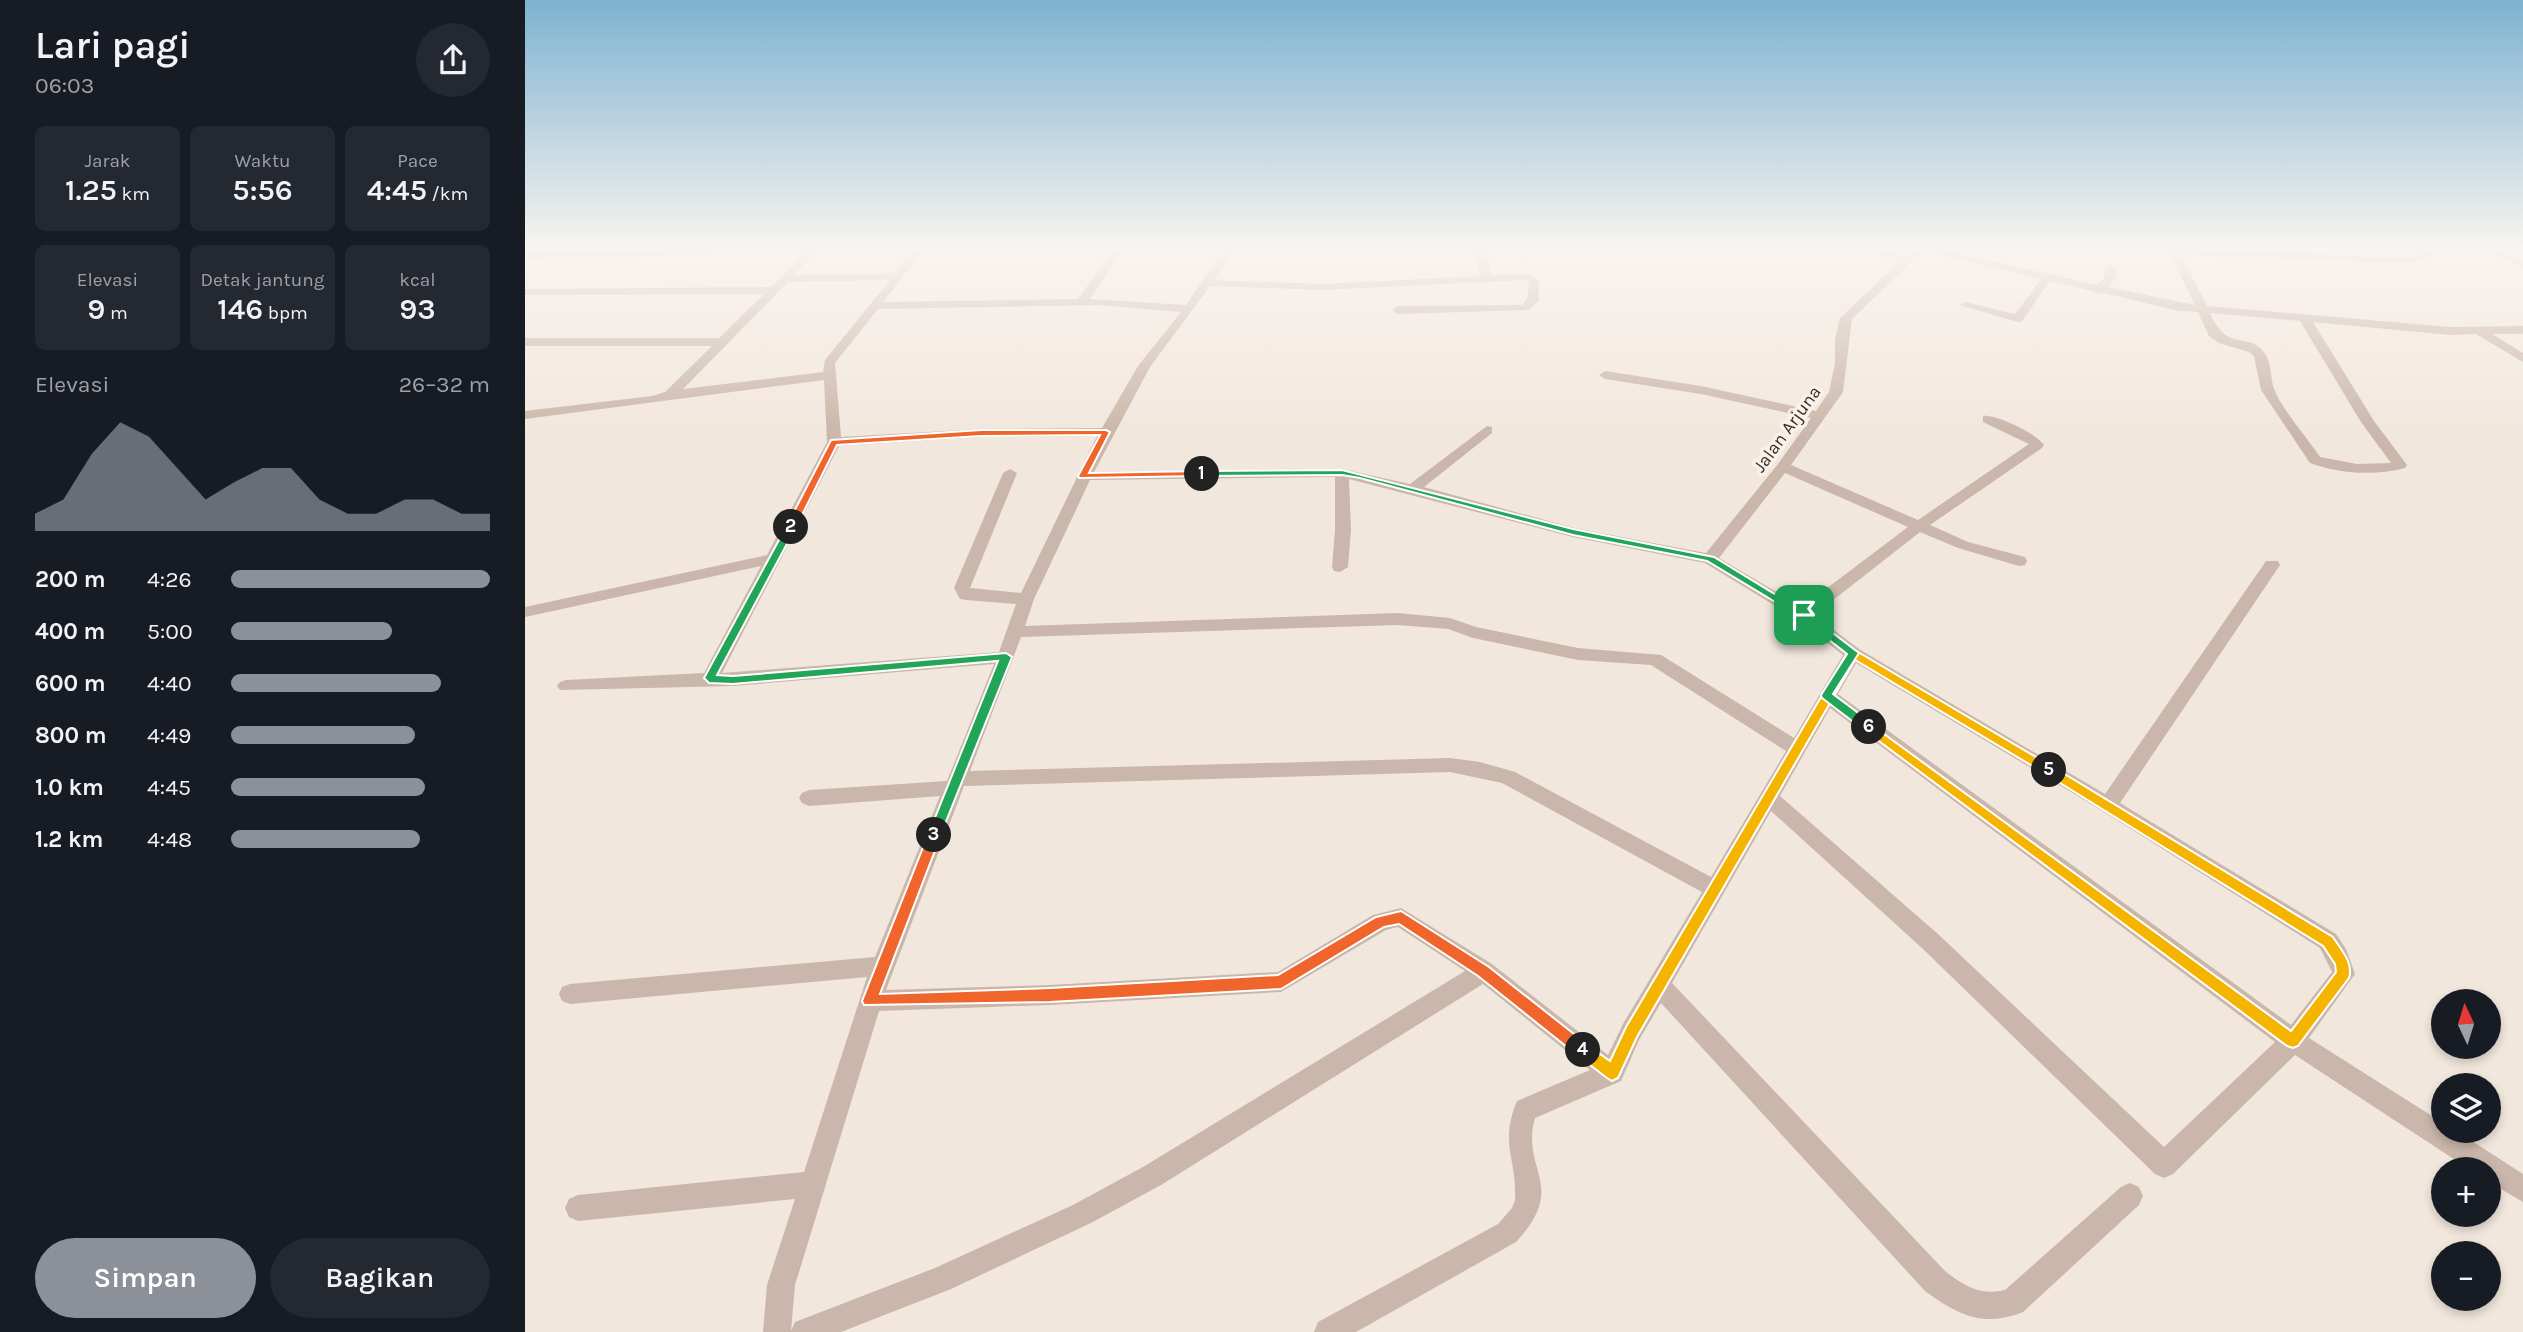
<!DOCTYPE html>
<html lang="id">
<head>
<meta charset="utf-8">
<style>
  :root { --surface:#171b24; --page:#242831; --text:#f1f3f6; --muted:#9ea1a6; --accent:#8c9099 }
  body { margin:0; font-family:Karla,sans-serif; background:var(--page); color:var(--text); height:100vh; display:flex; flex-direction:column; font-size:26px; white-space:nowrap }
  * { box-sizing:border-box; margin:0 }
  p { font-size:23px; color:var(--muted) }
  .icon { flex:none; width:38px; height:38px; fill:none; stroke:currentColor; stroke-width:2; stroke-linecap:round; stroke-linejoin:round }
  .map { position:relative; flex:1; overflow:hidden }
  .drawer { display:flex; flex-direction:column; background:var(--surface); width:525px }
  .drawer>* { flex:none }
  .needle { width:46px; rotate:356deg }
  .fabs { position:absolute; left:1906px; top:989px; display:grid; gap:14px }
  .fabs a { display:grid; place-items:center; width:70px; height:70px; border-radius:50%; background:var(--surface); box-shadow:0 4px 10px #0003; font-size:35px }
  .pin { position:absolute; display:grid; place-items:center; width:60px; height:60px; color:#fff; margin:-30px; border-radius:14px; box-shadow:0 4px 10px #0006 }
  .km { position:absolute; width:35px; height:35px; margin:-18px; border-radius:50%; background:#222; color:#fff; font-size:19px; line-height:35px; text-align:center }
  .round { display:grid; place-items:center; flex:none; width:74px; height:74px; border-radius:37px; background:var(--page) }
  .overview { display:flex; align-items:center; justify-content:space-between; height:119px; padding:0 35px }
  h1 { font-size:38px; font-weight:600; line-height:52px }
  .figures { display:grid; grid-template-columns:repeat(3,1fr); gap:10px; height:119px; padding:7px 35px }
  .figures div { display:grid; align-content:center; border-radius:10px; background:var(--page); text-align:center }
  .figures b { font-size:30px; font-weight:600 }
  .figures small { font-size:19px; font-weight:400 }
  .figures p { font-size:19px }
  .chart { height:196px; padding:14px 35px }
  .chart p { display:flex; justify-content:space-between }
  .chart svg { width:100%; height:126px; margin-top:7px; fill:var(--accent); opacity:.7 }
  .button { display:flex; gap:14px; margin-top:auto; padding:14px 35px }
  .button a { flex:1; height:80px; border-radius:42px; background:var(--accent); color:#fff; font-size:28px; font-weight:600; line-height:80px; text-align:center }
  .button a+a { background:var(--page); color:var(--text) }
  ul { padding:0 35px; list-style:none; font-size:23px }
  li { display:grid; grid-template-columns:112px 84px 1fr; align-items:center; height:52px }
  li i { height:18px; border-radius:9px; background:var(--accent) }
  main { display:flex; flex:1; min-height:0 }
  .map>svg:first-child { display:block }
  .lines { fill:none; stroke-linecap:round; stroke-linejoin:round }
  .minor { fill:#cab6aa; fill-rule:evenodd }
  .split-1 { fill:#22a559; stroke:#fff; stroke-width:2 }
  .split-2 { fill:#f0652b; stroke:#fff; stroke-width:2 }
  .split-3 { fill:#22a559; stroke:#fff; stroke-width:2 }
  .split-4 { fill:#f0652b; stroke:#fff; stroke-width:2 }
  .split-5 { fill:#f5b400; stroke:#fff; stroke-width:2 }
  .split-6 { fill:#f5b400; stroke:#fff; stroke-width:2 }
  .split-7 { fill:#22a559; stroke:#fff; stroke-width:2 }
  .labels { text-anchor:middle; dominant-baseline:central; stroke-width:7; stroke-linejoin:round; paint-order:stroke }
  .far-street-label { font-size:18px; fill:#372d29; stroke:#f9f1ea }
</style>
</head>
<body>
<main>
<section class="drawer">
<div class="overview"><div><h1>Lari pagi</h1><p>06:03</p></div><a class="round"><svg class="icon" aria-label="share" viewBox="0 0 24 24"><path d="M12 15V3M7 8l5-5 5 5M5 13v7h14v-7"/></svg></a></div>
<div class="figures">
<div><p>Jarak</p><b>1.25<small> km</small></b></div>
<div><p>Waktu</p><b>5:56</b></div>
<div><p>Pace</p><b>4:45<small> /km</small></b></div>
</div>
<div class="figures">
<div><p>Elevasi</p><b>9<small> m</small></b></div>
<div><p>Detak jantung</p><b>146<small> bpm</small></b></div>
<div><p>kcal</p><b>93</b></div>
</div>
<div class="chart"><p><span>Elevasi</span>26–32 m</p>
<svg viewBox="0 0 160 44" preserveAspectRatio="none"><path d="M0 44V38L10 33L20 17L30 6L40 11L50 22L60 33L70 27L80 22L90 22L100 33L110 38L120 38L130 33L140 33L150 38L160 38V44z"/></svg>
</div>
<ul>
<li><b>200 m</b>4:26<i style="width:100%"></i></li>
<li><b>400 m</b>5:00<i style="width:62%"></i></li>
<li><b>600 m</b>4:40<i style="width:81%"></i></li>
<li><b>800 m</b>4:49<i style="width:71%"></i></li>
<li><b>1.0 km</b>4:45<i style="width:75%"></i></li>
<li><b>1.2 km</b>4:48<i style="width:73%"></i></li>
</ul>
<div class="button"><a>Simpan</a><a>Bagikan</a></div>
</section>
<div class="map">
<svg width="1998" height="1332" viewBox="0 0 1998 1332">
  <rect width="100%" height="100%" fill="#f2e7dd"/>
  <g class="lines">
    <path class="minor" d="M 152,249 L 294,249 L 269,275 L 370,273 L 389,249 L 400,249 L 358,302 L 553,299 L 588,250 L 593,249 L 597,252 L 565,299 L 661,305 L 699,249 L 709,249 L 689,280 L 798,284 L 956,276 L 949,249 L 959,249 L 967,275 L 1004,274 L 1014,281 L 1014,300 L 1004,310 L 873,314 L 867,310 L 873,306 L 997,305 L 1002,299 L 1004,284 L 1001,280 L 798,290 L 685,286 L 625,367 L 569,472 L 817,469 L 885,484 L 962,426 L 967,427 L 967,433 L 899,487 L 1049,528 L 1181,553 L 1253,464 L 1286,418 L 1176,394 L 1080,379 L 1074,375 L 1080,371 L 1176,386 L 1291,411 L 1304,392 L 1310,363 L 1310,339 L 1315,318 L 1375,261 L 1337,249 L 1355,249 L 1381,256 L 1388,249 L 1415,249 L 1572,285 L 1579,278 L 1580,268 L 1586,265 L 1592,268 L 1590,279 L 1583,287 L 1670,305 L 1645,254 L 1593,252 L 1588,249 L 1680,249 L 1880,257 L 1896,254 L 1891,249 L 1903,249 L 1907,254 L 1903,259 L 1880,263 L 1656,255 L 1682,306 L 1925,327 L 1998,326 L 1998,334 L 1967,334 L 1998,353 L 1998,362 L 1951,334 L 1925,335 L 1788,322 L 1849,421 L 1882,465 L 1880,468 C 1849,476 1815,474 1785,463 L 1736,390 L 1729,356 L 1724,352 L 1694,343 L 1684,336 L 1673,312 L 1654,311 L 1578,293 L 1573,294 L 1568,291 L 1525,281 L 1497,321 L 1493,322 L 1434,305 L 1440,302 L 1490,314 L 1516,279 L 1398,251 L 1327,319 L 1318,392 L 1266,465 L 1393,520 L 1504,444 L 1458,422 L 1458,416 C 1471,414 1512,434 1519,445 L 1517,448 L 1405,525 L 1443,542 L 1500,557 L 1502,561 L 1500,565 L 1494,566 L 1433,548 L 1395,532 L 1289,615 L 1334,649 L 1580,794 L 1741,561 L 1753,561 L 1755,565 L 1595,803 L 1811,934 L 1821,949 L 1830,974 L 1784,1038 L 1918,1123 L 1918,1130 L 1930,1130 L 1998,1174 L 1998,1202 L 1964,1182 L 1964,1169 L 1944,1169 L 1770,1055 L 1648,1174 L 1639,1178 L 1630,1174 L 1398,949 L 1246,811 L 1147,983 L 1420,1271 C 1439,1286 1455,1296 1480,1290 L 1596,1187 L 1605,1183 L 1614,1187 L 1618,1196 L 1614,1205 L 1498,1312 C 1458,1328 1433,1315 1400,1291 L 1136,1003 L 1114,1040 L 1096,1081 L 1010,1118 C 995,1170 1044,1185 991,1242 L 831,1332 L 789,1332 L 793,1322 L 973,1224 L 987,1208 L 990,1200 C 992,1158 974,1144 992,1101 L 1065,1070 L 958,984 L 636,1185 L 566,1223 L 426,1289 L 316,1332 L 238,1332 L 242,1285 L 270,1199 L 53,1221 L 44,1217 L 40,1208 L 44,1199 L 53,1195 L 279,1172 L 342,977 L 45,1004 L 37,1001 L 34,994 L 37,987 L 45,984 L 350,957 L 415,796 L 284,806 L 277,803 L 274,798 L 277,793 L 284,790 L 422,781 L 469,664 L 208,686 L 35,690 L 32,686 L 35,682 L 41,680 L 179,673 L 236,566 L 0,617 L 0,607 L 242,555 L 302,442 L 299,380 L 0,419 L 0,411 L 127,396 L 140,392 L 187,346 L 0,346 L 0,338 L 194,338 L 239,294 L 0,295 L 0,289 L 246,287 L 280,252 L 0,259 L 0,253 ZM 365,280 L 300,360 L 298,372 L 158,389 L 263,282 ZM 575,305 L 656,312 L 613,366 L 577,428 L 456,429 L 316,437 L 310,363 L 353,309 ZM 1685,313 L 1775,321 L 1836,422 L 1866,463 L 1832,464 L 1795,457 C 1782,437 1758,411 1749,389 C 1745,378 1747,362 1739,352 C 1723,331 1703,354 1685,313 ZM 572,436 L 496,593 L 445,588 L 492,473 L 485,469 L 478,473 L 429,588 L 435,599 L 441,600 L 491,604 L 474,652 L 197,673 L 314,446 L 456,437 ZM 1260,473 L 1383,527 L 1277,607 L 1194,558 ZM 810,477 L 810,530 L 807,567 L 809,571 L 815,572 L 823,567 L 826,530 L 824,479 L 1048,537 L 1180,563 L 1272,619 L 1318,655 L 1269,738 L 1136,655 L 1053,648 L 951,627 L 925,618 L 873,613 L 500,626 L 509,599 L 565,480 ZM 873,625 L 923,629 L 948,638 L 1053,660 L 1126,665 L 1261,751 L 1186,877 L 990,772 L 955,762 L 925,758 L 445,771 L 496,637 ZM 1331,663 L 1576,810 L 1795,948 L 1807,972 L 1766,1025 L 1313,694 ZM 1305,708 L 1750,1042 L 1639,1147 L 1414,935 L 1255,796 ZM 925,772 L 977,783 L 1177,892 L 1098,1024 L 1083,1055 L 967,964 L 876,908 L 848,915 L 753,972 L 525,985 L 361,990 L 439,786 ZM 873,927 L 940,971 L 618,1167 L 548,1205 L 410,1268 L 270,1322 L 266,1331 L 270,1285 L 354,1011 L 525,1005 L 756,992 L 861,930 Z
      M 1959,249 L 1973,249 L 1998,261 L 1998,268 Z"/>
  </g>
  <linearGradient id="sky" x2="0" y2="1"><stop stop-color="#7db2d0"/><stop offset="0.57" stop-color="#f9f4f0"/><stop offset="1" stop-color="#f9f4f0" stop-opacity="0"/></linearGradient>
  <rect width="1998" height="436" fill="url(#sky)"/>
  <path class="split-1" d="M 817,470 L 1048,529 L 1189,557 L 1284,615 L 1275,617 L 1182,561 L 1048,535 L 835,478 L 817,475 L 677,476 L 672,474 L 677,471 Z"/>
  <path class="split-2" d="M 456,430 L 581,430 L 585,432 L 564,473 L 677,471 L 682,474 L 677,476 L 554,478 L 553,476 L 575,435 L 456,436 L 312,445 L 271,527 L 266,530 L 261,527 L 306,440 Z"/>
  <path class="split-3" d="M 266,524 L 271,527 L 192,675 L 208,676 L 481,653 L 487,657 L 414,839 L 409,841 L 403,835 L 473,661 L 208,684 L 184,683 L 179,678 L 261,527 Z"/>
  <path class="split-4" d="M 409,830 L 416,835 L 355,994 L 525,988 L 753,975 L 851,917 L 876,911 L 964,967 L 1063,1045 L 1065,1050 L 1063,1055 L 1058,1057 L 1052,1055 L 953,976 L 874,924 L 859,927 L 756,989 L 525,1002 L 339,1005 L 337,1001 L 403,835 Z"/>
  <path class="split-5" d="M 1328,649 L 1528,767 L 1528,773 L 1519,773 L 1330,660 L 1112,1037 L 1093,1078 L 1087,1081 L 1082,1078 L 1052,1055 L 1050,1050 L 1052,1045 L 1058,1042 L 1085,1061 L 1101,1027 L 1322,653 Z"/>
  <path class="split-6" d="M 1344,723 L 1766,1031 L 1811,972 L 1810,964 L 1798,946 L 1519,773 L 1519,767 L 1528,767 L 1808,937 C 1816,950 1829,963 1824,978 L 1773,1046 L 1768,1048 L 1762,1046 L 1339,730 L 1339,724 Z"/>
  <path class="split-7" d="M 1279,611 L 1334,653 L 1308,694 L 1348,724 L 1348,730 L 1339,730 L 1297,698 L 1296,695 L 1322,654 L 1275,617 L 1275,612 Z"/>
  <g class="labels">
    <g class="far-street-label">
      <text transform="translate(1262 429) rotate(-54)">Jalan Arjuna</text>
    </g>
  </g>
</svg>
<div class="fabs">
<a><svg class="needle" viewBox="-14 -14 28 28"><path d="M0-13l5 13h-10z" fill="#e53935"/><path d="M0 13l5-13h-10z" fill="#9ea1a6"/></svg></a>
<a><svg class="icon" aria-label="layers" viewBox="0 0 24 24"><path d="M12 4l9 5-9 5-9-5zM3 14l9 5 9-5"/></svg></a>
<a>+</a>
<a>−</a>
</div>
<div class="pin" style="left:1279px;top:615px;background:#1e9e55"><svg class="icon" aria-label="arrive" viewBox="0 0 24 24"><path d="M6 21V4h12l-3 4 3 4H6"/></svg></div>
<b class="km" style="left:677px;top:474px">1</b>
<b class="km" style="left:266px;top:527px">2</b>
<b class="km" style="left:409px;top:835px">3</b>
<b class="km" style="left:1058px;top:1050px">4</b>
<b class="km" style="left:1524px;top:770px">5</b>
<b class="km" style="left:1344px;top:727px">6</b>
</div>
</main>
</body>
</html>
